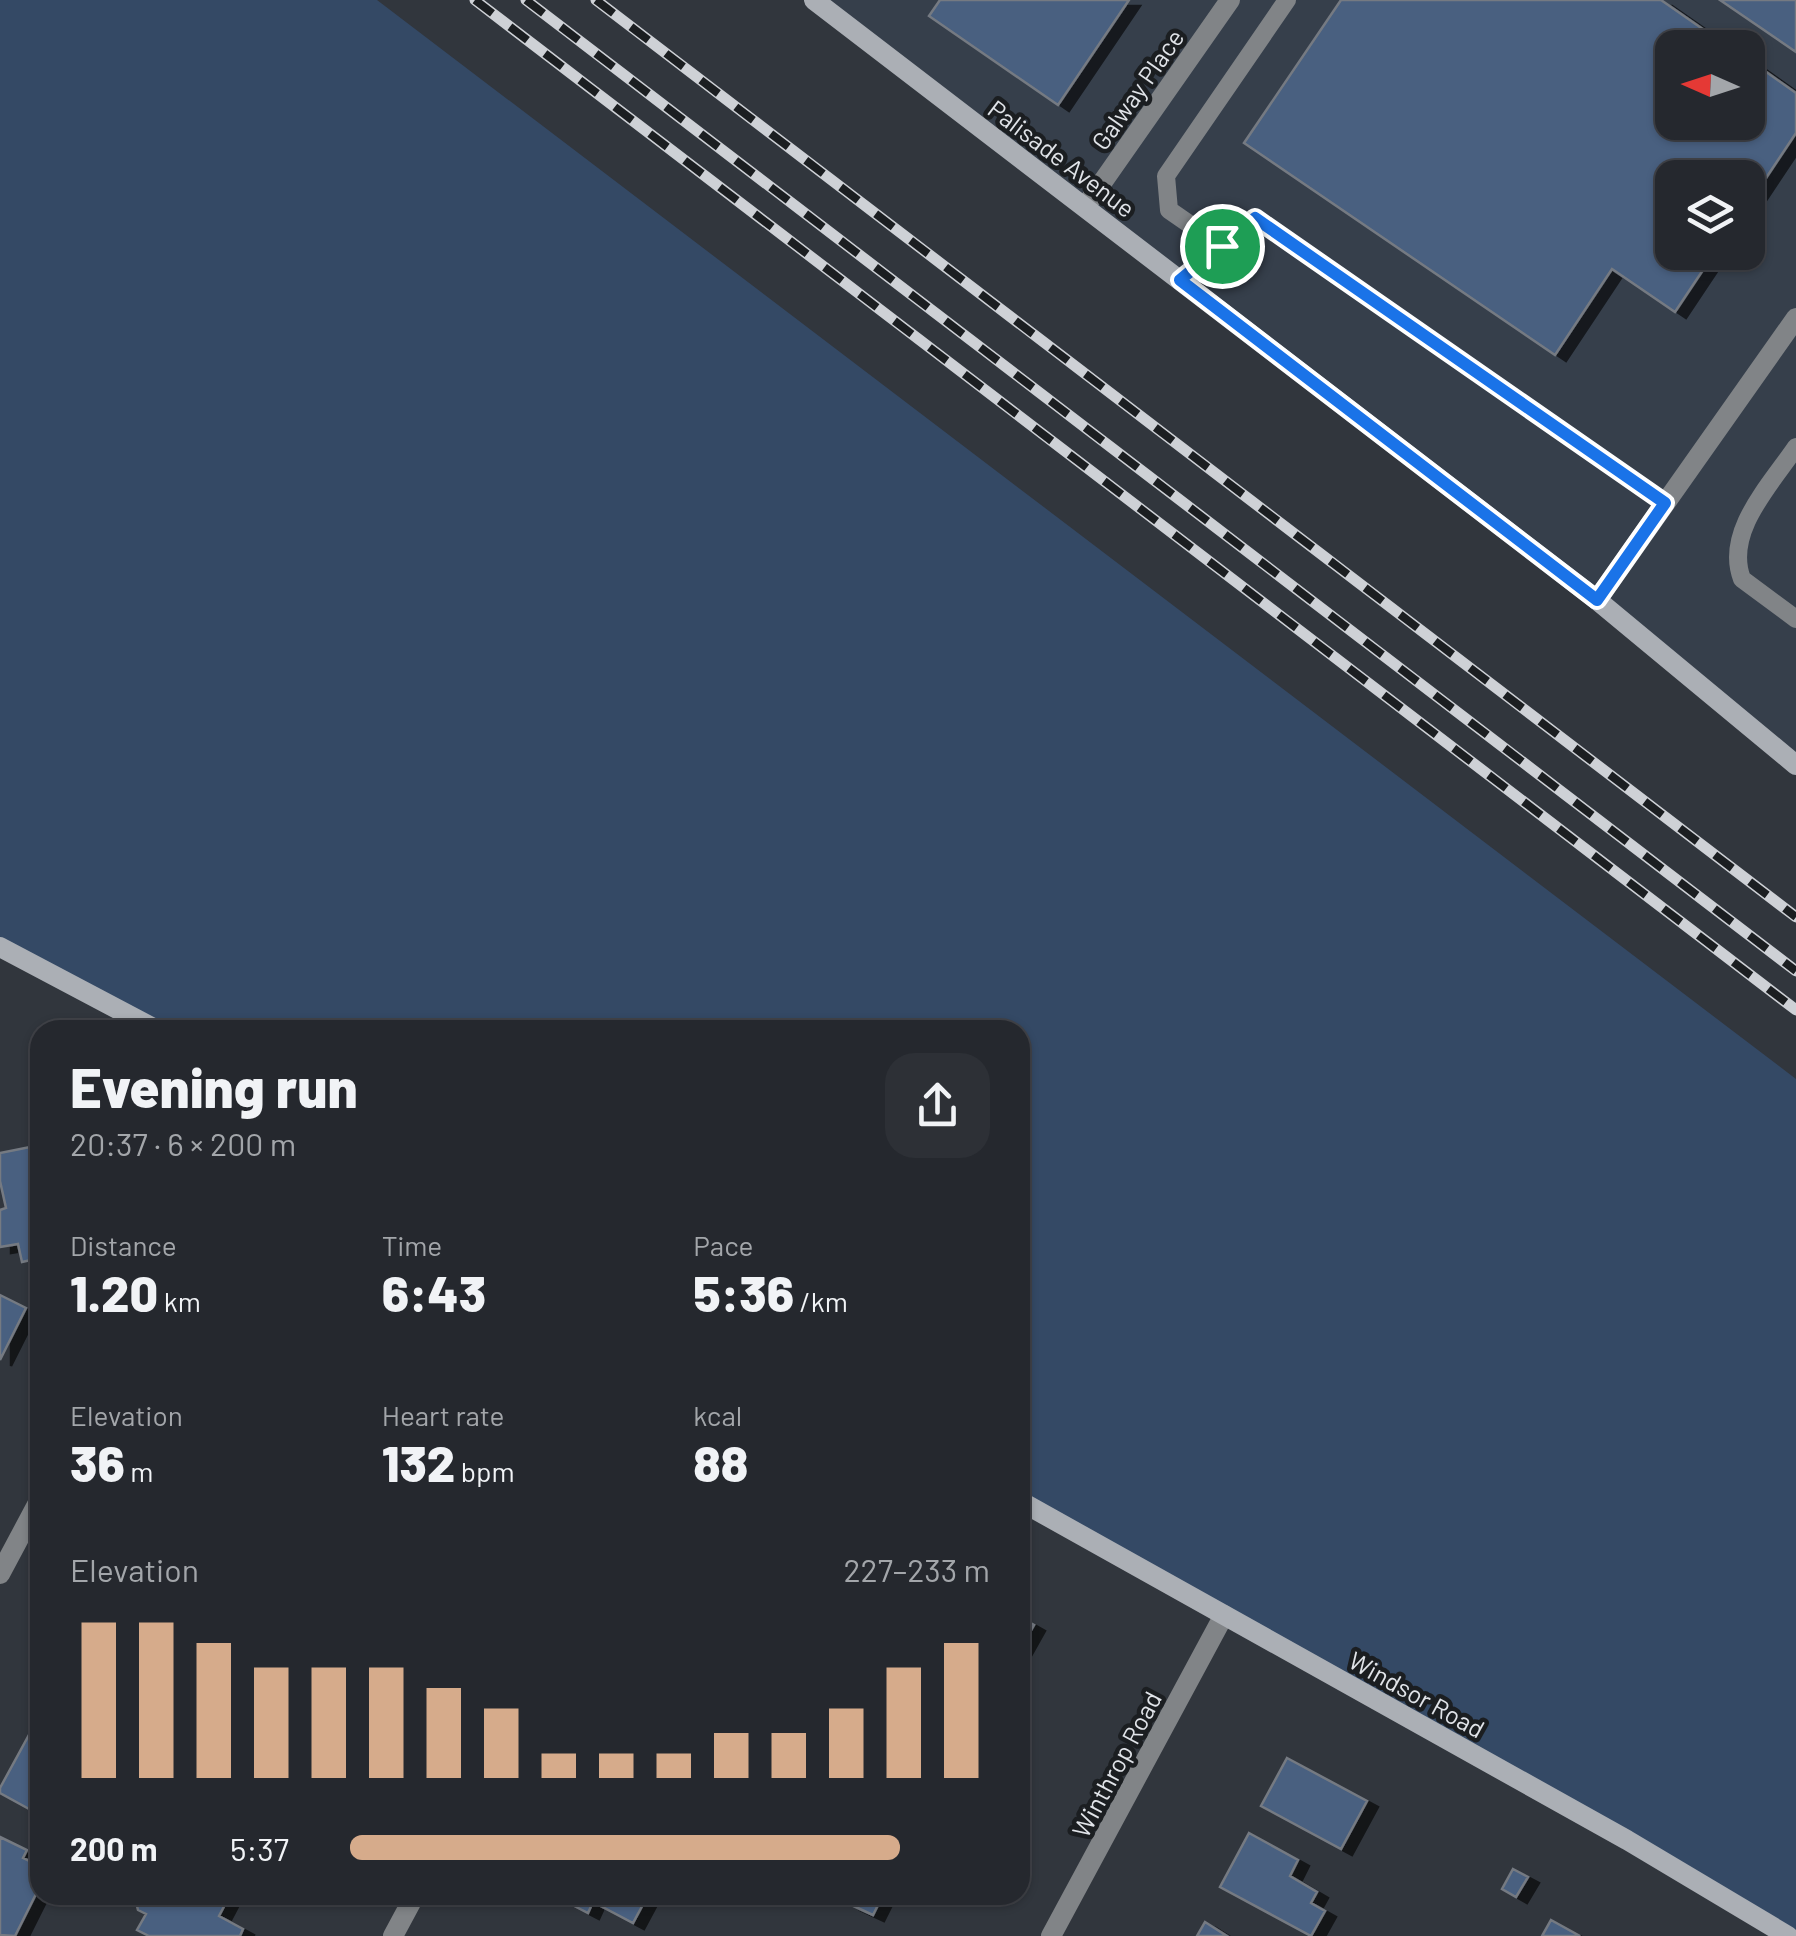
<!DOCTYPE html>
<html lang="en">
<head>
<meta charset="utf-8">
<style>
  :root { --surface:#25282e; --page:#2d3036; --text:#f1f3f6; --muted:#a3a6aa; --line:#42444a; --accent:#d6ab8b }
  body { margin:0; font-family:Barlow,sans-serif; background:var(--page); color:var(--text); height:100vh; display:flex; flex-direction:column; font-size:38px; white-space:nowrap }
  * { box-sizing:border-box; margin:0 }
  p { font-size:32px; color:var(--muted) }
  .icon { flex:none; width:55px; height:55px; fill:none; stroke:currentColor; stroke-width:2; stroke-linecap:round; stroke-linejoin:round }
  .map { position:relative; flex:1; overflow:hidden }
  .panel { position:absolute; left:30px; top:1020px; width:1000px; height:885px; display:flex; flex-direction:column; background:var(--surface); border-radius:30px; box-shadow:0 2px 8px #0004,0 0 0 2px var(--line) }
  .panel>* { flex:none }
  .needle { width:65px; rotate:273deg }
  .tools { position:absolute; left:1655px; top:30px; display:grid; gap:20px }
  .tools a { display:grid; place-items:center; width:110px; height:110px; border-radius:20px; background:var(--surface); box-shadow:0 2px 8px #0004,0 0 0 2px var(--line); font-size:50px }
  .pin { position:absolute; display:grid; place-items:center; width:85px; height:85px; color:#fff; margin:-42px; border:5px solid #fff; border-radius:50%; box-shadow:0 2px 10px #0007 }
  .round { display:grid; place-items:center; flex:none; width:105px; height:105px; border-radius:30px; background:var(--page) }
  .overview { display:flex; align-items:center; justify-content:space-between; height:170px; padding:0 40px }
  h1 { font-size:55px; font-weight:800; line-height:75px }
  .metrics { display:grid; grid-template-columns:repeat(3,1fr); gap:15px; height:170px; padding:10px 40px }
  .metrics div { display:grid; align-content:center }
  .metrics b { font-size:50px; font-weight:800 }
  .metrics small { font-size:28px; font-weight:400 }
  .metrics p { font-size:28px }
  .chart { height:280px; padding:20px 40px }
  .chart p { display:flex; justify-content:space-between }
  .chart svg { width:100%; height:180px; margin-top:10px; stroke:var(--accent); stroke-width:6 }
  ul { padding:0 40px; list-style:none; font-size:32px }
  li { display:grid; grid-template-columns:160px 120px 1fr; align-items:center; height:75px }
  li i { height:25px; border-radius:12px; background:var(--accent) }
  .map>svg:first-child { display:block }
  .built { fill:#363f4b; fill-rule:evenodd }
  .green { fill:#344965 }
  .building { fill:#486080; stroke:#757a82; stroke-width:2.5; filter:url(#shadow) }
  .lines { fill:none; stroke-linecap:round; stroke-linejoin:round }
  .lane { stroke:#818487; stroke-width:18 }
  .street { stroke:#818487; stroke-width:20 }
  .secondary { stroke:#abafb5; stroke-width:20 }
  .rail-casing { stroke:#ced1d6; stroke-width:11 }
  .rail { stroke:#1b1e21; stroke-width:8; stroke-dasharray:22; stroke-linecap:butt }
  .route-casing { stroke:#fff; stroke-width:20 }
  .route { stroke:#1a73e8; stroke-width:12 }
  .labels { text-anchor:middle; dominant-baseline:central; stroke-width:9; stroke-linejoin:round; paint-order:stroke }
  .street-label { font-size:25px; fill:#e1e4e9; stroke:#1b1e21 }
</style>
</head>
<body>
<div class="map">
<svg width="1796" height="1936" viewBox="0 0 1796 1936">
  <defs>
    <filter id="shadow"><feDropShadow dx="11" dy="6" stdDeviation="0" flood-color="#0009"/></filter>
  </defs>
  <rect width="100%" height="100%" fill="#31363d"/>
  <path class="built" d="M 814,0 L 1796,0 L 1796,765 ZM 1672,48 L 1748,48 L 1748,122 L 1672,122 ZM 1672,178 L 1748,178 L 1748,252 L 1672,252 Z"/>
  <path class="green" d="M 0,0 L 377,0 L 1796,1079 L 1796,1936 L 1020,1501 L 1020,1030 L 157,1030 L 0,947 Z"/>
  <path class="building" d="M 940,0 L 1129,0 L 1058,105 L 929,16 Z
    M 1341,0 L 1661,0 L 1730,48 L 1672,48 L 1672,122 L 1748,122 L 1748,59 L 1796,93 L 1796,133 L 1748,205 L 1748,178 L 1672,178 L 1672,252 L 1715,252 L 1675,312 L 1612,269 L 1555,355 L 1244,143 Z
    M 1720,0 L 1796,0 L 1796,52 Z
    M 40,1145 L 40,1258 L 22,1262 L 18,1244 L 0,1247 L 0,1210 L 6,1208 L 0,1181 L 0,1153 Z
    M 0,1295 L 26,1308 L 0,1360 Z
    M 1020,1617 L 1034,1625 L 1020,1650 Z
    M 30,1733 L 40,1739 L 40,1815 L 0,1793 L 0,1788 Z
    M 1287,1758 L 1367,1801 L 1341,1849 L 1261,1806 Z
    M 1249,1833 L 1298,1860 L 1290,1876 L 1317,1892 L 1311,1903 L 1325,1911 L 1311,1936 L 1220,1887 Z
    M 0,1837 L 27,1850 L 23,1858 L 40,1866 L 40,1886 L 15,1936 L 0,1935 Z
    M 1513,1869 L 1528,1877 L 1516,1897 L 1502,1889 Z
    M 134,1895 L 230,1895 L 219,1916 L 243,1929 L 240,1936 L 149,1936 L 137,1930 L 146,1914 L 138,1910 Z
    M 553,1895 L 648,1895 L 633,1923 L 593,1902 L 588,1913 Z
    M 846,1895 L 883,1895 L 873,1915 L 849,1904 L 851,1898 Z
    M 1551,1920 L 1580,1936 L 1542,1936 Z
    M 1205,1922 L 1227,1936 L 1197,1936 Z"/>
  <g class="lines">
    <path class="lane" d="M 1221,246 L 1169,210 L 1166,176 L 1287,0
      M 1180,280 L 1255,218 L 1665,503
      M 1796,447 C 1771,484 1724,532 1742,579 L 1796,619"/>
    <path class="street" d="M 1085,207 L 1230,0
      M 1597,600 L 1796,318
      M 0,1574 L 40,1499
      M 393,1936 L 415,1895
      M 1051,1936 L 1224,1615"/>
    <path class="secondary" d="M 814,0 L 1597,600 L 1796,765
      M 0,947 L 157,1030
      M 1020,1501 L 1627,1840 L 1788,1936"/>
    <defs>
      <path id="rail" d="M 475,0 L 1796,1010
        M 526,0 L 1796,971
        M 596,0 L 1796,917"/>
    </defs>
    <use href="#rail" class="rail-casing"/>
    <use href="#rail" class="rail"/>
  </g>
  <g class="lines">
    <defs>
      <path id="route" d="M 1255,218 L 1665,503 L 1597,600 L 1180,280 Z"/>
    </defs>
    <use href="#route" class="route-casing"/>
    <use href="#route" class="route"/>
  </g>
  <g class="labels">
    <g class="street-label">
      <text transform="translate(1137 89) rotate(-55)">Galway Place</text>
      <text transform="translate(1062 158) rotate(37)">Palisade Avenue</text>
      <text transform="translate(1417 1694) rotate(29)">Windsor Road</text>
      <text transform="translate(1116 1764) rotate(-62)">Winthrop Road</text>
    </g>
  </g>
</svg>
<div class="tools">
<a><svg class="needle" viewBox="-14 -14 28 28"><path d="M0-13l5 13h-10z" fill="#e53935"/><path d="M0 13l5-13h-10z" fill="#a3a6aa"/></svg></a>
<a><svg class="icon" aria-label="layers" viewBox="0 0 24 24"><path d="M12 4l9 5-9 5-9-5zM3 14l9 5 9-5"/></svg></a>
</div>
<div class="pin" style="left:1222px;top:246px;background:#1e9e55"><svg class="icon" aria-label="arrive" viewBox="0 0 24 24"><path d="M6 21V4h12l-3 4 3 4H6"/></svg></div>
<section class="panel">
<div class="overview"><div><h1>Evening run</h1><p>20:37 · 6 × 200 m</p></div><a class="round"><svg class="icon" aria-label="share" viewBox="0 0 24 24"><path d="M12 15V3M7 8l5-5 5 5M5 13v7h14v-7"/></svg></a></div>
<div class="metrics">
<div><p>Distance</p><b>1.20<small> km</small></b></div>
<div><p>Time</p><b>6:43</b></div>
<div><p>Pace</p><b>5:36<small> /km</small></b></div>
</div>
<div class="metrics">
<div><p>Elevation</p><b>36<small> m</small></b></div>
<div><p>Heart rate</p><b>132<small> bpm</small></b></div>
<div><p>kcal</p><b>88</b></div>
</div>
<div class="chart"><p><span>Elevation</span>227–233 m</p>
<svg viewBox="0 0 160 44" preserveAspectRatio="none"><path d="M5 44V6M15 44V6M25 44V11M35 44V17M45 44V17M55 44V17M65 44V22M75 44V27M85 44V38M95 44V38M105 44V38M115 44V33M125 44V33M135 44V27M145 44V17M155 44V11"/></svg>
</div>
<ul>
<li><b>200 m</b>5:37<i style="width:86%"></i></li>
</ul>
</section>
</div>
</body>
</html>
